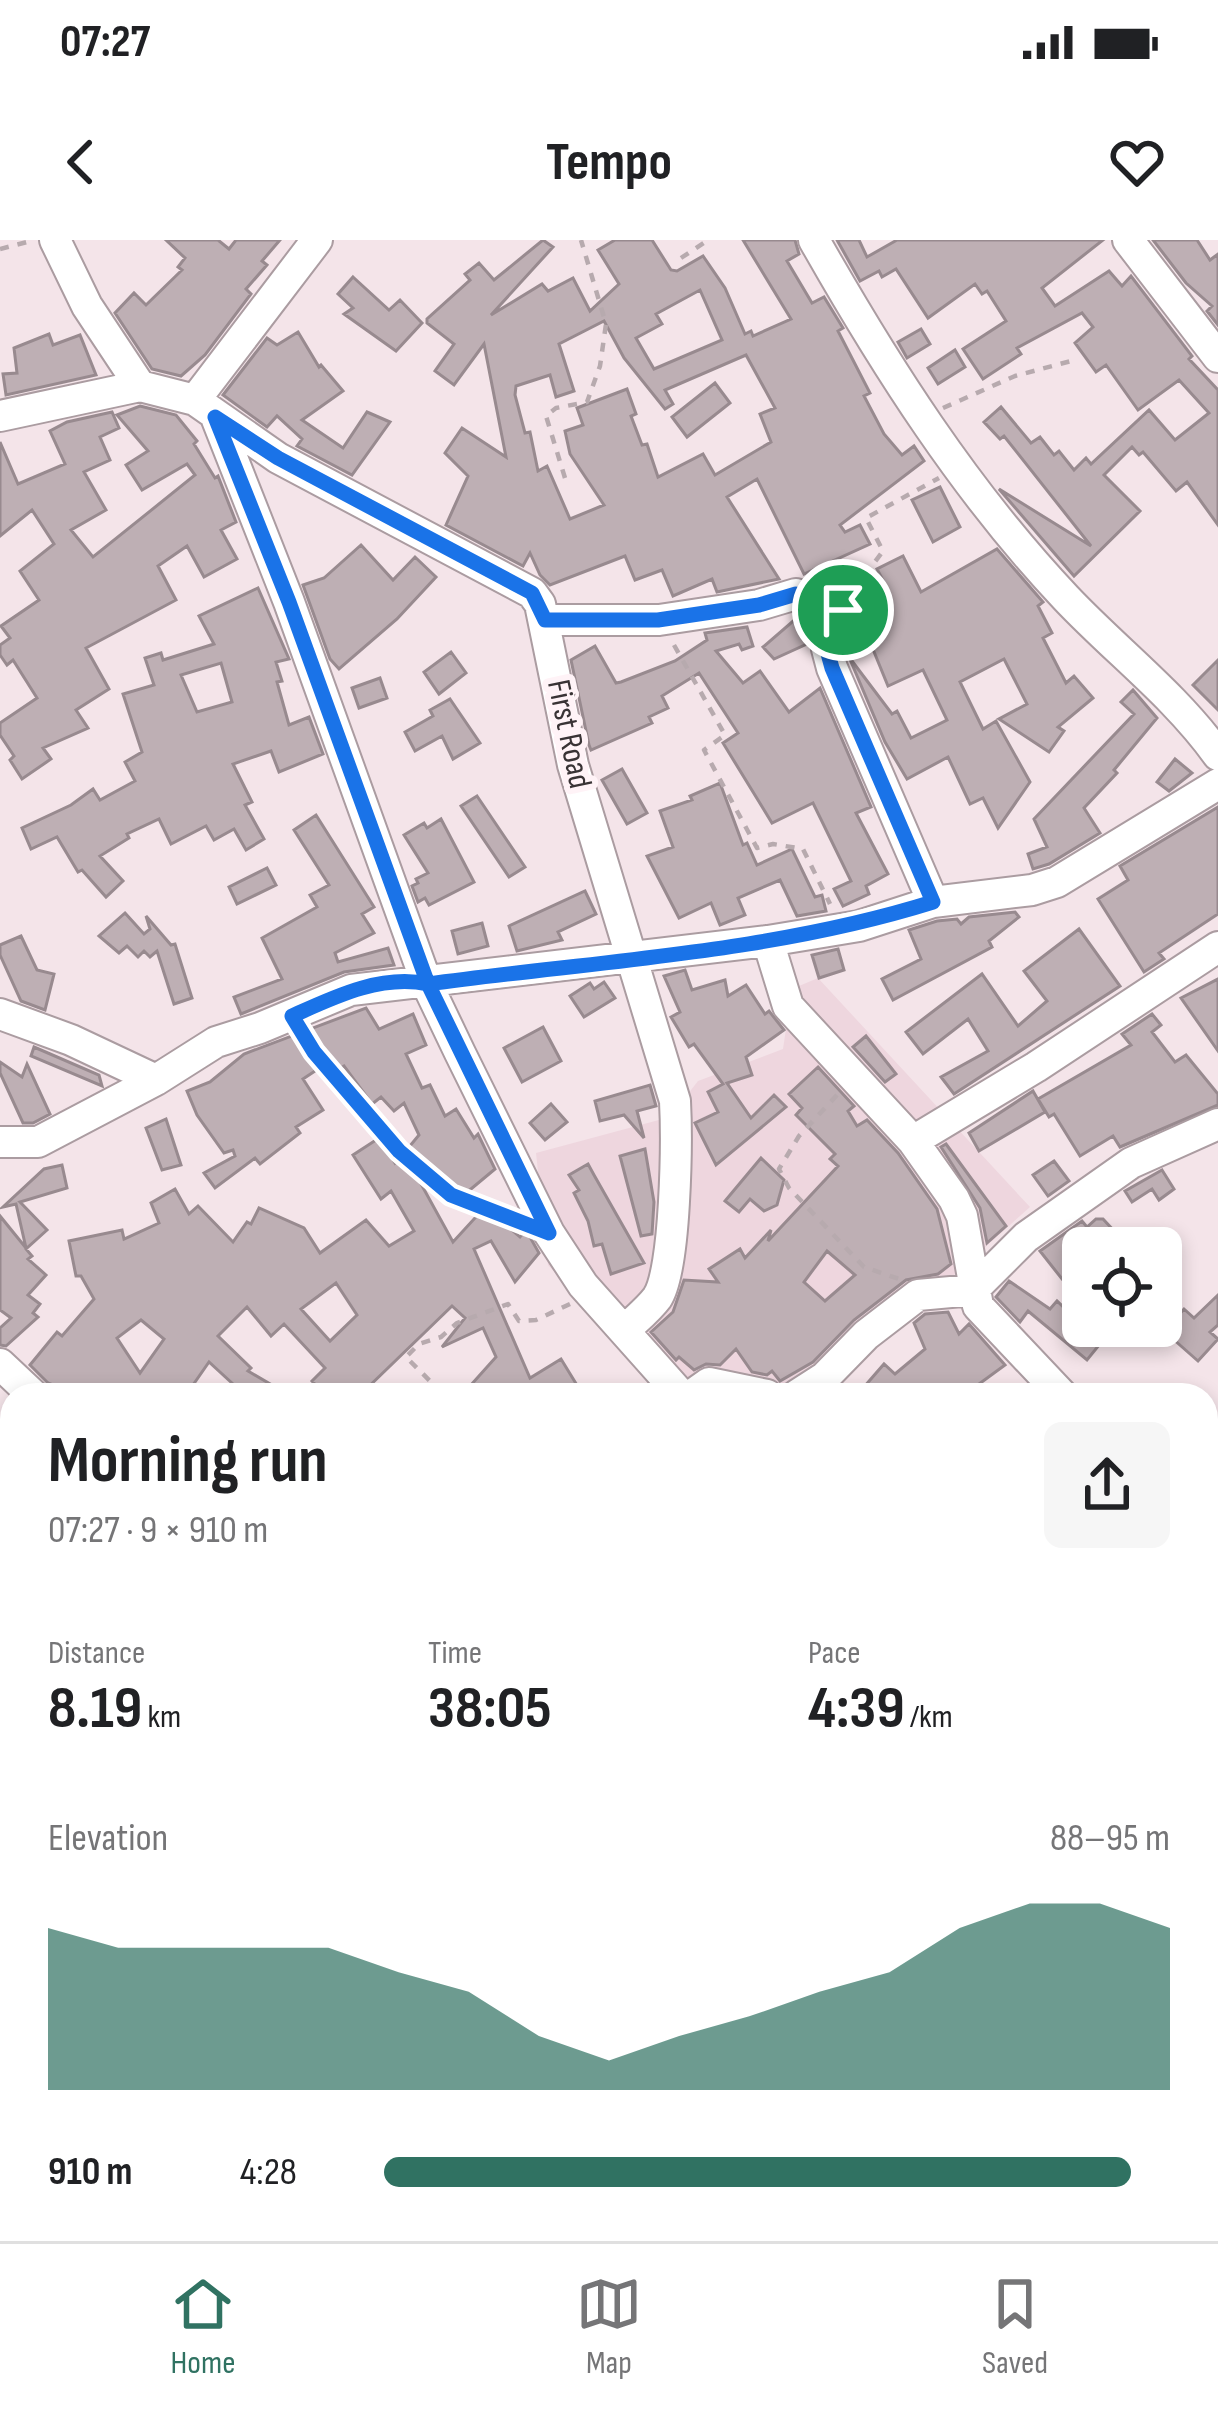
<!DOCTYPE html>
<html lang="en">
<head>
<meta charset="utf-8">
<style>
  :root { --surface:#fff; --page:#f6f6f6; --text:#202124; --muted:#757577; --line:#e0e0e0; --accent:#307262 }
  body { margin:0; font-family:"Sofia Sans Condensed",sans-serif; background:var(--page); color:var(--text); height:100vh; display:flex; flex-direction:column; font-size:45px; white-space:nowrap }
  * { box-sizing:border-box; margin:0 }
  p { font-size:39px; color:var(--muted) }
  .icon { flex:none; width:66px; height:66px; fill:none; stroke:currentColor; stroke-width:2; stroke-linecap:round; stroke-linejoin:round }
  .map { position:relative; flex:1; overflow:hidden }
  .panel { position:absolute; left:0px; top:1143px; width:1218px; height:858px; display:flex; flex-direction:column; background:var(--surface); border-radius:36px 36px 0 0; box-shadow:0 6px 18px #0003 }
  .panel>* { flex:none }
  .tools { position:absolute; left:1062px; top:987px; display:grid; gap:24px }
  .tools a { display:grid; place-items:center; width:120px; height:120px; border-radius:18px; background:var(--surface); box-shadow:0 6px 18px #0003; font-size:60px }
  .pin { position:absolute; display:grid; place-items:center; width:102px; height:102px; color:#fff; margin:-51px; border:6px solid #fff; border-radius:50%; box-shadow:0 3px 12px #0007 }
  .round { display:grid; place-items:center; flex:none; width:126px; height:126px; border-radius:18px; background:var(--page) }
  .overview { display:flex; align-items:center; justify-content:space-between; height:204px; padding:0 48px }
  h1 { font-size:66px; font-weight:700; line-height:90px }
  .figures { display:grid; grid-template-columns:repeat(3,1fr); gap:18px; height:204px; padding:12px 48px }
  .figures div { display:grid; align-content:center }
  .figures b { font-size:60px; font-weight:700 }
  .figures small { font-size:33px; font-weight:400 }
  .figures p { font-size:33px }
  .chart { height:336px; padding:24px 48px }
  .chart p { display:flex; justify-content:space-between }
  .chart svg { width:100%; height:216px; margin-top:12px; fill:var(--accent); opacity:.7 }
  ul { padding:0 48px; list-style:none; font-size:39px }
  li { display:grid; grid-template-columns:192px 144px 1fr; align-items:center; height:90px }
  li i { height:30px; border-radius:15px; background:var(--accent) }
  .status { display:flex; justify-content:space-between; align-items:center; height:84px; padding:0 60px; background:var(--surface); direction:ltr }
  .status svg { height:33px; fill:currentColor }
  header { display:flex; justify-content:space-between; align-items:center; height:156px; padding:0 48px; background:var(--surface); font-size:54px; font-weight:700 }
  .tab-bar { display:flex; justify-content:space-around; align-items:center; height:168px; border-top:3px solid var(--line); background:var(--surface); font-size:33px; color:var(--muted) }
  .tab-bar a { display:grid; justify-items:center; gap:6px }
  .tab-bar .on { color:var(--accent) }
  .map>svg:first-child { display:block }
  .built { fill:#eed6de }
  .building { fill:#beafb4; stroke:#988a8f; stroke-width:3; fill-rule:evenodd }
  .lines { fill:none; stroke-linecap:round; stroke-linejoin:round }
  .minor-casing { stroke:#ab9ca1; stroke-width:34 }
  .path { stroke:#b7aaae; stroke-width:4.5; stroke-dasharray:9 9; stroke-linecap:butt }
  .minor { stroke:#fff; stroke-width:30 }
  .route-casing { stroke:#fff; stroke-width:24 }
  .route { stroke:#1a73e8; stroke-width:15 }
  .labels { text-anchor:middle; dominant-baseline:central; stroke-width:12; stroke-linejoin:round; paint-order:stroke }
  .street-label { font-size:33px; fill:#393335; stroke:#fff3f7 }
</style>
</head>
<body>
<div class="status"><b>07:27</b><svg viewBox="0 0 49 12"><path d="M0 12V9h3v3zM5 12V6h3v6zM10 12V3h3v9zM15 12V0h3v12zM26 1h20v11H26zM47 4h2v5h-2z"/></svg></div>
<header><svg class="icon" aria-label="back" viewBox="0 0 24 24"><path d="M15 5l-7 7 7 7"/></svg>Tempo<svg class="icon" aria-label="heart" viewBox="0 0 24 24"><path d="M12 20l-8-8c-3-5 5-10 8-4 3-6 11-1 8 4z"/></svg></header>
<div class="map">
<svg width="1218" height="2001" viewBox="0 0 1218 2001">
  <rect width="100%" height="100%" fill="#f4e4e9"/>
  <path class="built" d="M 818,738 L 1030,967 L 820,1155 L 669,1155 L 548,1025 L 536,913 L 670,877 L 698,841 L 783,809 L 792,749 Z
    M 0,1650 L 12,1656 L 12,1866 L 0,1864 Z
    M 331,1989 L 700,1989 L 710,2001 L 340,2001 Z"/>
  <path class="building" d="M 166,0 L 218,0 L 229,9 L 236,0 L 280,0 L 262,21 L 267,25 L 246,49 L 251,54 L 205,115 L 181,136 L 152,129 L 115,73 L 134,53 L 146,65 L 182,30 L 178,27 L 185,18 Z
    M 543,0 L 553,7 L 491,75 L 542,44 L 548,51 L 573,38 L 590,71 L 619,44 L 598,10 L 615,0 L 652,0 L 671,30 L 677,31 L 703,16 L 725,48 L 745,94 L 751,91 L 753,96 L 791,79 L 743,0 L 795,0 L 799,14 L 787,21 L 812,63 L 824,57 L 843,88 L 838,91 L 870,153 L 864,156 L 884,194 L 902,215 L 914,206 L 924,221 L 840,285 L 845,292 L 860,285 L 870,304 L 804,334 L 757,239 L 727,257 L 779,339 L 717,352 L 712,339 L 673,356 L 662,330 L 635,340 L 625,316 L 550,345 L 540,335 L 530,313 L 523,326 L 446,285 L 468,236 L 445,213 L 462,188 L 506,217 L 484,104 L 454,145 L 435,131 L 454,104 L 427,83 L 427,79 L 470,40 L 465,34 L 479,23 L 494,40 ZM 700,50 L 722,100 L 654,129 L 636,98 L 662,84 L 656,74 ZM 604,81 L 624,118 L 665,169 L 673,164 L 665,150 L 746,115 L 775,168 L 760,174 L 771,202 L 715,235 L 703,214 L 658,237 L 647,204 L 642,205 L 631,176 L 636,174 L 627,149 L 577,168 L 583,185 L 565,191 L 570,214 L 604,265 L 570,279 L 547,226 L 538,231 L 530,192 L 525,193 L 515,155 L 516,146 L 550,135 L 556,157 L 574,151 L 559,104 Z
    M 837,0 L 859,0 L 867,17 L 897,0 L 1103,0 L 1042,48 L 1055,66 L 1109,31 L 1122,46 L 1131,36 L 1192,116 L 1189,119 L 1218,150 L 1218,285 L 1187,242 L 1176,251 L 1143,212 L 1139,215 L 1132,207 L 1104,235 L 1140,271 L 1074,336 L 999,249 L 1091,306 L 1004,196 L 1000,199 L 984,182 L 1001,167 L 1031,203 L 1040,197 L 1054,215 L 1059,211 L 1074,230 L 1086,218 L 1091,224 L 1149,170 L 1175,200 L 1209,173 L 1179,140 L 1138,170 L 1106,125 L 1096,132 L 1075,103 L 1093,87 L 1082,73 L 1017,108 L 1021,114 L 983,139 L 963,109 L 1006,81 L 987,51 L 982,54 L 975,44 L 928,78 L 896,29 L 882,37 L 879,31 L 860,41 Z
    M 1153,0 L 1197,0 L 1210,20 L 1218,14 L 1218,85 L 1207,71 L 1212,66 L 1186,43 Z
    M 353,37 L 389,70 L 400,60 L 422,83 L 396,111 L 344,74 L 353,68 L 338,54 Z
    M 921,89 L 930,104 L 907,118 L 898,102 Z
    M 298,92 L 319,127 L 321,125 L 343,151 L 302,180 L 343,208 L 367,172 L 390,182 L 352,235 L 297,206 L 302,199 L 277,176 L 267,187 L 223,155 L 267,98 L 277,105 Z
    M 49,94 L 53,105 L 80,95 L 96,135 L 6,155 L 3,134 L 17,133 L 14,108 Z
    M 955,110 L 965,127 L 938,144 L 928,128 Z
    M 715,143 L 730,163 L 687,197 L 672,177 Z
    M 140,166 L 176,175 L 197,201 L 194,204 L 215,238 L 218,236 L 236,282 L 221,290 L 237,319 L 204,337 L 187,306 L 158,326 L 176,360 L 86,408 L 109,449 L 76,470 L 88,488 L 43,508 L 51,519 L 22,539 L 10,520 L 14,516 L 0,495 L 0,483 L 37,458 L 13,420 L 7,425 L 0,415 L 0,405 L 10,398 L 1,386 L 39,360 L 20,331 L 54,304 L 32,270 L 0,296 L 0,202 L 18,244 L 65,224 L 50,191 L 67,182 L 112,172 L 119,188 L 100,197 L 110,220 L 84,232 L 106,270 L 71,290 L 93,317 L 195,235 L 187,224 L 142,250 L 126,225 L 148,211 L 117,175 Z
    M 940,247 L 960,287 L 933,302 L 912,260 Z
    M 361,305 L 393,340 L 415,317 L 436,337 L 397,379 L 339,429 L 330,419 L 303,345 L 324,338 Z
    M 997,309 L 1043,362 L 1038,366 L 1052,393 L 1043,398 L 1066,443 L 1074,436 L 1093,458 L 1058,487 L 1064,491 L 1049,512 L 999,479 L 1027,464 L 1004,419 L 960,442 L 983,489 L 996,481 L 1030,542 L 998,588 L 983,558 L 970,564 L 948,517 L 907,539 L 885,502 L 849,417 L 892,474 L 897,471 L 911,498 L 947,480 L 923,430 L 888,446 L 861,380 L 861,364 L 889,352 L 877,329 L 903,316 L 921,352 Z
    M 258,348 L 289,419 L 276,422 L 282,441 L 277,442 L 289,485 L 309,477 L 323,514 L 279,532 L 271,511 L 233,524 L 252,562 L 245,565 L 264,599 L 246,610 L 234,589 L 214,600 L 206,586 L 171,604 L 159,579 L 127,594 L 129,598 L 100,616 L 123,641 L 106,657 L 82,630 L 78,632 L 57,597 L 31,609 L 22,588 L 71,565 L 93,549 L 100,560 L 135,541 L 125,522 L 142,512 L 123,454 L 154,445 L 145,418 L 161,413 L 163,420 L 214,404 L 199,376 ZM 221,423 L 232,462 L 197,472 L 181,435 Z
    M 799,376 L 821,384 L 820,389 L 809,403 L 774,419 L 763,407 Z
    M 747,387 L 753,406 L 742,410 L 739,404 L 716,411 L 743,443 L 760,431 L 789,472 L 820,448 L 871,567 L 856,573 L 888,634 L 866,646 L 869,654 L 843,666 L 834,649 L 851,641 L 813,563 L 772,583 L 723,503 L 738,493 L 699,433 L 662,456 L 668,468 L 649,477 L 652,483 L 591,510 L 589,505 L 571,420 L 595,406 L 616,443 L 621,442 L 675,421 L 707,400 L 705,393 Z
    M 451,412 L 466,433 L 439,454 L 424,432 Z
    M 1218,420 L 1218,470 L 1193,445 Z
    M 380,438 L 387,458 L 359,468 L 352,448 Z
    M 1133,450 L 1157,478 L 1114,530 L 1117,533 L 1084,568 L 1100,593 L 1049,624 L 1033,629 L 1028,614 L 1047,607 L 1034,579 L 1134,474 L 1121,462 Z
    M 450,459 L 480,503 L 453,519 L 442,496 L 415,511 L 405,492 L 433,476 L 430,470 Z
    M 1175,519 L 1192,533 L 1169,551 L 1157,542 Z
    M 622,529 L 647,573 L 627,584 L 602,540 Z
    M 720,543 L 743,605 L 747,603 L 757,625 L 792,609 L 815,657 L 822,655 L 826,671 L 797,676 L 780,640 L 738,658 L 745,675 L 720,685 L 711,663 L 679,678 L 647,616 L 673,607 L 660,571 L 692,560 L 690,556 Z
    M 477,556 L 525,627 L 509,637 L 461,566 Z
    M 1218,567 L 1218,674 L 1159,713 L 1164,719 L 1144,732 L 1098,659 L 1128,640 L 1120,626 Z
    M 316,575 L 374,667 L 362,674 L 374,693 L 335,713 L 338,722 L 388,708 L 394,725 L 344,732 L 241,774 L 234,757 L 282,739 L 262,698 L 317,667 L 310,655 L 329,645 L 294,590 Z
    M 441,579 L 474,642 L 429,665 L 425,658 L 418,662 L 412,646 L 418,643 L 416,639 L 428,633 L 404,595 L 424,583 L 427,588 Z
    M 267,628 L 276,645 L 237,664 L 229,647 Z
    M 585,651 L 596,674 L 558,692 L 562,700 L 517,711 L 509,686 Z
    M 1015,672 L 1019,677 L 989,701 L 992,707 L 893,760 L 882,739 L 921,719 L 909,690 L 937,681 L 957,679 L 961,684 L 969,677 Z
    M 125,673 L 144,694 L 150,689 L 146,676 L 171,705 L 175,704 L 192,758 L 174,764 L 157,711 L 150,717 L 144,711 L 138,717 L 127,706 L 119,713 L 99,696 Z
    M 482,683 L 488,706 L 458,714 L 452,691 Z
    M 1079,689 L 1120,746 L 954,854 L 941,837 L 988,811 L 968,779 L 923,814 L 906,792 L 982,734 L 1018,786 L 1047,761 L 1024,731 Z
    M 21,696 L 37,730 L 54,734 L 45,770 L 21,761 L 0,715 L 0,705 Z
    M 838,709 L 844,730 L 819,738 L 812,715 Z
    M 685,730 L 692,750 L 725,740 L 728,756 L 746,745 L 765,774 L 769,771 L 784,790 L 746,817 L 752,835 L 727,843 L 751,878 L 774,855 L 786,867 L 716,925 L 695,883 L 718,872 L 708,852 L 723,844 L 694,804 L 689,807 L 671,777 L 680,772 L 664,736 Z
    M 1218,739 L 1218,811 L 1181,758 Z
    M 604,742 L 615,758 L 584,777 L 570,756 L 590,743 L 594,749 Z
    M 366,768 L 379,789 L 413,774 L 426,805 L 406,814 L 422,848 L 430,845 L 445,876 L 456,869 L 474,898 L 478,894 L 495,929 L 465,954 L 409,907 L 419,895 L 404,863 L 394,871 L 381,857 L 372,864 L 344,826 L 339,829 L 333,819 L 303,839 L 323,870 L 296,887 L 300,893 L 260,924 L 255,918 L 215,948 L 204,933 L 235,916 L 233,910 L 224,913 L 197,875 L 187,851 L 210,842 L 244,814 Z
    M 1152,774 L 1161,785 L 1152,792 L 1175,822 L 1186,815 L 1218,854 L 1218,865 L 1120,907 L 1113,896 L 1080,916 L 1054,874 L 1049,877 L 1038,859 L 1131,805 L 1122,794 Z
    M 543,787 L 561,821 L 522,842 L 504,808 Z
    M 866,796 L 896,834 L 885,842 L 853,807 Z
    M 34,807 L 99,835 L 102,846 L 31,816 Z
    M 0,822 L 22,837 L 27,824 L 50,874 L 33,883 L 23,883 L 0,833 Z
    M 818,827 L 854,866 L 848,871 L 857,886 L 867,880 L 898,913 L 937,969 L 951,1024 L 938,1034 L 906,1040 L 854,1080 L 813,1122 L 780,1141 L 772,1131 L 767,1135 L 752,1132 L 736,1109 L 720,1125 L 706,1124 L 694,1130 L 679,1117 L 676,1120 L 651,1092 L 673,1072 L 684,1040 L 718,1042 L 709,1029 L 740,1009 L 745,1018 L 771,990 L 768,1001 L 838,926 L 830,919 L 835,914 L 796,875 L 802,868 L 789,854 ZM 827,1011 L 855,1035 L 825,1061 L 804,1042 Z
    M 650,845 L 656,866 L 637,871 L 644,898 L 624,875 L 600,881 L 595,861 Z
    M 1033,851 L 1045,872 L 979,911 L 969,893 Z
    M 551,864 L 567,882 L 545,900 L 530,883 Z
    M 166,879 L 181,925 L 162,930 L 146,888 Z
    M 379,898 L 395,923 L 404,913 L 453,1002 L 485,967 L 520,997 L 526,990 L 539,1013 L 515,1042 L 491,1001 L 474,1009 L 530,1138 L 561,1119 L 583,1155 L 462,1155 L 496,1117 L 483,1088 L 442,1107 L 465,1078 L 452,1066 L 360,1155 L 325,1155 L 312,1141 L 325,1128 L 284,1084 L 271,1096 L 247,1067 L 218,1096 L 251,1128 L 248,1131 L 289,1155 L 245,1155 L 209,1122 L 186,1155 L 77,1155 L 48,1143 L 30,1125 L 57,1092 L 62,1096 L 94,1059 L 81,1036 L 76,1036 L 69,1001 L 122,990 L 124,999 L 159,983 L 151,963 L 175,949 L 189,974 L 198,966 L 233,1002 L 247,982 L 251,984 L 259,968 L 304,988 L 320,1013 L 366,980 L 389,1006 L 414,991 L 391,951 L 381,959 L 353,915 ZM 336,1043 L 357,1075 L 330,1101 L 301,1069 ZM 141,1080 L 164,1099 L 140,1133 L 117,1098 Z
    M 946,904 L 1006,986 L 987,1003 L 980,968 L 941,907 Z
    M 645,909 L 654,962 L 652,994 L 641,996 L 620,916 Z
    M 761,918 L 784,940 L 777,965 L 764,971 L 750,959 L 739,972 L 725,961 Z
    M 1054,921 L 1069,941 L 1048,956 L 1033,935 Z
    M 588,924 L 594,935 L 644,1023 L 611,1034 L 602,1004 L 594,1006 L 588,981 L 574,953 L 579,950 L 569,935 Z
    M 62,925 L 67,948 L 20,962 L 47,990 L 26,1009 L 32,1016 L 28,1019 L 46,1035 L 28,1055 L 40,1064 L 33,1073 L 38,1077 L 6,1106 L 0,1105 L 0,1088 L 11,1078 L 0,1070 L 0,976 L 26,1008 L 16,964 L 3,967 L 44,929 Z
    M 1162,930 L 1174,949 L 1159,960 L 1152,949 L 1132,962 L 1125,951 Z
    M 1096,979 L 1103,979 L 1130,1008 L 1083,1008 L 1083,1022 L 1062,1039 L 1040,1011 L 1082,981 L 1087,987 Z
    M 1009,1041 L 1050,1069 L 1057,1061 L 1083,1086 L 1107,1086 L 1099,1095 L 1104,1099 L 1087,1120 L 1028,1071 L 1020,1082 L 996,1057 Z
    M 1218,1055 L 1218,1085 L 1210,1092 L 1218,1099 L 1198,1121 L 1164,1091 L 1184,1069 L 1194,1078 Z
    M 948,1072 L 959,1094 L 969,1084 L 1005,1125 L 964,1155 L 857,1155 L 884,1124 L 895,1134 L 925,1109 L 914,1083 L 925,1074 Z"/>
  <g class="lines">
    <defs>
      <path id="minor" d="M 55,0 L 87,66 L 140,146
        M 317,0 L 195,160 L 278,218 L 532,353 L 540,364 L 573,525 L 675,861 C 677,899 676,1031 657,1058 C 648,1070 634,1081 624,1091
        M 814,0 C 886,127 965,251 1066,358 C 1116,411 1175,455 1218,515
        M 1128,0 L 1218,117
        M 0,176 L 140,146 L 195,160
        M 216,177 L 289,362 L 427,744 L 460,813 L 549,993 L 583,1045 L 681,1155
        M 546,380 L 659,380 L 759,365 L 796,354 L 843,371 L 838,399 L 827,409 L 832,428 L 933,662
        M 768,701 L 788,766 L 913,901 L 954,959 L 962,976 L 978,1066 L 1062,1155
        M 0,774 L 71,800 L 156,840
        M 913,901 L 1036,827 L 1218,707
        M 0,902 L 38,902 L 156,840 L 216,802 L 260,788 L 351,750 L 768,701 L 859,686 L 933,662 L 1032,650 L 1057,642 L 1218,544
        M 0,1124 L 33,1155
        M 692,1155 L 709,1143 L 767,1155
        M 797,1155 L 825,1137 L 866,1095 L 918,1055 L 973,1050 L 1026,997 L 1131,923 L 1218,884
        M 1206,1286 L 1218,1298
        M 1206,1483 L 1218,1496
        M 1206,1573 L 1218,1568
        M 0,1726 L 12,1731
        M 1206,1912 L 1218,1930
        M 1206,1971 L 1218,1961
        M 500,1989 L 517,2001
        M 938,1989 L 944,2001
        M 1172,2001 L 1186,1989"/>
    </defs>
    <use href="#minor" class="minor-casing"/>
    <path class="path" d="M 0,9 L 31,1
      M 681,18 L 708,0
      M 943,168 L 1015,136 L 1071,121
      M 565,238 L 546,176 L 556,168 L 587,162 L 600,126 L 606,84 L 581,0
      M 854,350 L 883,311 L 866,278 L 939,238
      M 674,405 L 725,495 L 704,510 L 757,608 L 773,604 L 803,609 L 830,664
      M 304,796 L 399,911 L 451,955 L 512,978
      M 837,855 L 799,896 L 779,929 L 789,948 L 864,1027 L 899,1039
      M 433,1155 L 436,1147 L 406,1117 L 419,1104 L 441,1097 L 457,1083 L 508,1064 L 519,1081 L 536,1080 L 570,1064"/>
    <use href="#minor" class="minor"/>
  </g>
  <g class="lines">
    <defs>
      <path id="route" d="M 843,370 L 796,354 L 759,365 L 658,380 L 545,380 L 532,353 L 278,218 L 215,177 L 289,362 L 428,744 L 549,993 L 451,955 L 399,911 L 314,812 L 292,776 C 334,757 381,734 428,744 C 596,721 770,713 933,662 L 832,428 L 827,410 L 838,399 L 843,370"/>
    </defs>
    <use href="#route" class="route-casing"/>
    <use href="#route" class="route"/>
  </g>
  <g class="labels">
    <g class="street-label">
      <text transform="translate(569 494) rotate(78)">First Road</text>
    </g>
  </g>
</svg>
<div class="tools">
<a><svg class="icon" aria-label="locate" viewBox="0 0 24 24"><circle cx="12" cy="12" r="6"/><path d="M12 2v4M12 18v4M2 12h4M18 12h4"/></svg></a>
</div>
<div class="pin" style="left:843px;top:370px;background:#1e9e55"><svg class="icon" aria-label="arrive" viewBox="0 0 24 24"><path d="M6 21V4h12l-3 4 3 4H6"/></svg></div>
<section class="panel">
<div class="overview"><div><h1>Morning run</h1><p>07:27 · 9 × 910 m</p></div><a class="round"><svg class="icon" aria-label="share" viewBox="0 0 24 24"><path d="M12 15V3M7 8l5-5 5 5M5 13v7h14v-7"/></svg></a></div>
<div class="figures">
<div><p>Distance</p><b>8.19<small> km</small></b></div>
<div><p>Time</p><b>38:05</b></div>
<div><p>Pace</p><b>4:39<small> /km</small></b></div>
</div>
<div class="chart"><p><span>Elevation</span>88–95 m</p>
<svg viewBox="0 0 160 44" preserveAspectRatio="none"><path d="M0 44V11L10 15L20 15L30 15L40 15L50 20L60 24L70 33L80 38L90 33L100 29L110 24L120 20L130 11L140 6L150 6L160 11V44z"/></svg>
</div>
<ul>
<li><b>910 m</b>4:28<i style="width:95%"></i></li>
</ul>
</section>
</div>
<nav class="tab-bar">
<a class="on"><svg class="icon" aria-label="home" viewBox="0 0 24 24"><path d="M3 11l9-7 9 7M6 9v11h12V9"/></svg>Home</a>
<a><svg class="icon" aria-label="map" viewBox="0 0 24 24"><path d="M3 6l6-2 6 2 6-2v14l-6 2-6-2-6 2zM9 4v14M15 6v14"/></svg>Map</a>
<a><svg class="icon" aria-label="saved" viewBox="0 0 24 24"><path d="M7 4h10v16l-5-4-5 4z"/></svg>Saved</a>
</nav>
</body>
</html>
